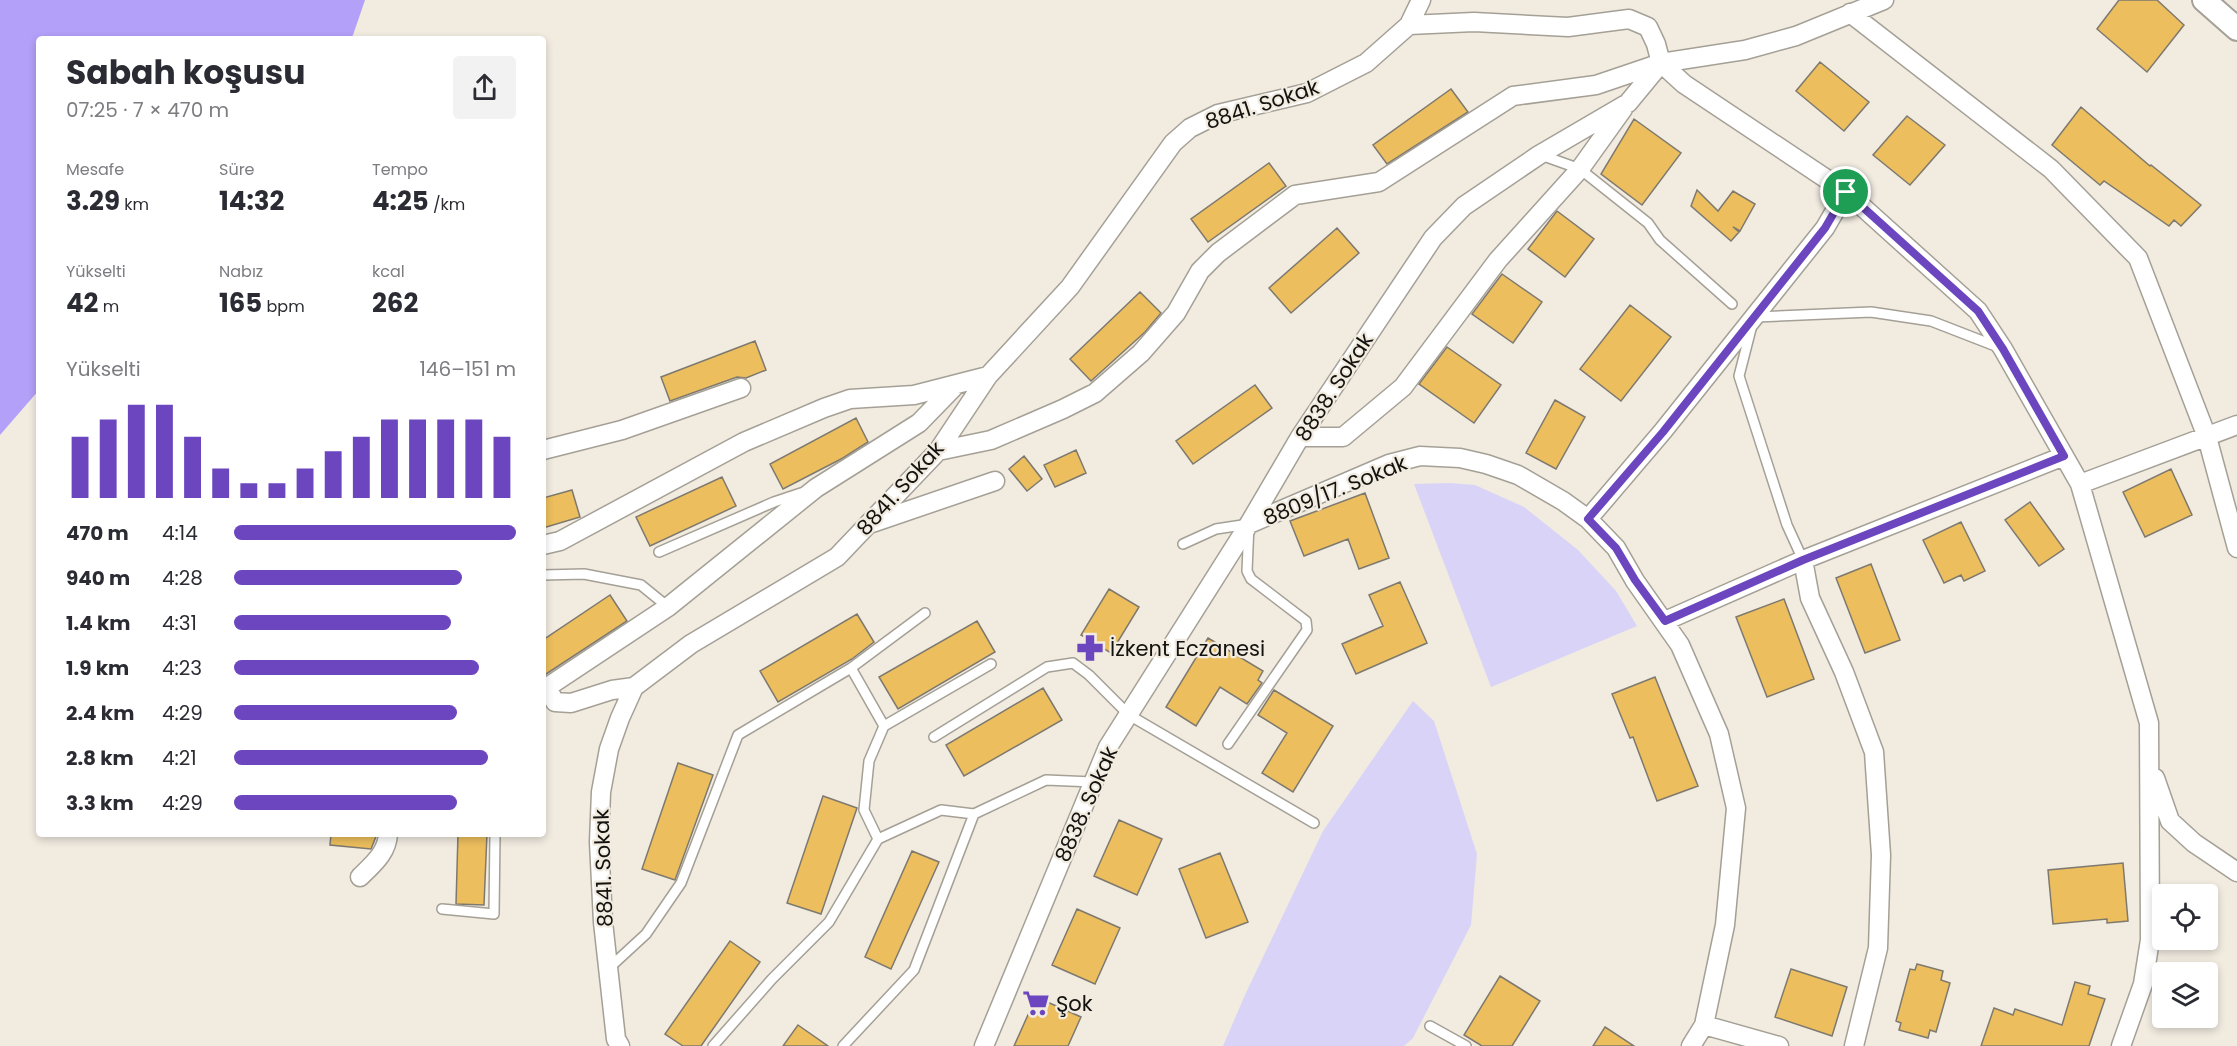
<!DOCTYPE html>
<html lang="tr">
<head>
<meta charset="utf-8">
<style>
  :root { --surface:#fff; --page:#f2f2f3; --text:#2b2b33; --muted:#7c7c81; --accent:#6c46bf }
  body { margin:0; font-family:Poppins,sans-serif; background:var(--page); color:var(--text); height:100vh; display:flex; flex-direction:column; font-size:22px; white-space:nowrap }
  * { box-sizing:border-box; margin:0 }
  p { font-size:20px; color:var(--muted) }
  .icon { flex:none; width:33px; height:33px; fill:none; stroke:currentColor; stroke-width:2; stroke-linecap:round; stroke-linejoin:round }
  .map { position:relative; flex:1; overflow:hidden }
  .sheet { position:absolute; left:36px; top:36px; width:510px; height:801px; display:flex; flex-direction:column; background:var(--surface); border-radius:6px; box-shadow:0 3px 9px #0003 }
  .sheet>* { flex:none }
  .buttons { position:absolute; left:2152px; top:884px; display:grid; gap:12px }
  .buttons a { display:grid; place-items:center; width:66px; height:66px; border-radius:6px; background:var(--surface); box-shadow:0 3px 9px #0003; font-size:30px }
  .pin { position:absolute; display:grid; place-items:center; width:51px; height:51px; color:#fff; margin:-26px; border:3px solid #fff; border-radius:50%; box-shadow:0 2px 6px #0007 }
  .round { display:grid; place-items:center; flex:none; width:63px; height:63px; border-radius:6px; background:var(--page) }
  .summary { display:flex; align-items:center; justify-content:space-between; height:102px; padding:0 30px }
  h1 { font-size:33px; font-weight:700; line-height:45px }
  .figures { display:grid; grid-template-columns:repeat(3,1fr); gap:9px; height:102px; padding:6px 30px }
  .figures div { display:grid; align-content:center }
  .figures b { font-size:26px; font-weight:700 }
  .figures small { font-size:16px; font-weight:400 }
  .figures p { font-size:16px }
  .chart { height:168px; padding:12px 30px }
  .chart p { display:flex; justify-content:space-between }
  .chart svg { width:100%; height:108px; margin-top:6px; stroke:var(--accent); stroke-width:6 }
  ul { padding:0 30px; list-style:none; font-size:20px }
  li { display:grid; grid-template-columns:96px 72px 1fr; align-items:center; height:45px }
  li i { height:15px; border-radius:8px; background:var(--accent) }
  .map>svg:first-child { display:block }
  .green { fill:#d9d3f7 }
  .forest { fill:#b3a0f8 }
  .building { fill:#ecbe5d; stroke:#7e796f; stroke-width:1.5 }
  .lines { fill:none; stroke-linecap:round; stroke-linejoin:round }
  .service-casing { stroke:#a5a096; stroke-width:12 }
  .minor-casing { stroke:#a5a096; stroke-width:21 }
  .tertiary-casing { stroke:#a5a096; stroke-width:26 }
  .service { stroke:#fff; stroke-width:9 }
  .minor { stroke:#fff; stroke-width:18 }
  .tertiary { stroke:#fff; stroke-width:22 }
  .route-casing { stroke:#fff; stroke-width:12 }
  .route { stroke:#6c46bf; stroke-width:8 }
  .labels { text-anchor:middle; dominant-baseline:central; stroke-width:4.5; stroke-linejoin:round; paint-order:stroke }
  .street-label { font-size:21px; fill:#14120f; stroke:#f1ebe0 }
  .poi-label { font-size:21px; fill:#14120f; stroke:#f1ebe0; text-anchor:start }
</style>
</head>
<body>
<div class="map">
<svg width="2237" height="1046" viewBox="0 0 2237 1046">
  <rect width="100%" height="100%" fill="#f1ebe0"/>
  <path class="green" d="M 1449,483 L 1475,485 L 1524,507 L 1578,550 L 1616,591 L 1637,626 L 1491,687 L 1414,484 Z
    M 1413,701 L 1434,721 L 1477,854 L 1471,925 L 1413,1038 L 1404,1046 L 1223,1046 L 1245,995 L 1323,831 Z"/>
  <path class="forest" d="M 0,0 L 365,0 L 353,35 L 350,39 L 39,39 L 39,390 L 0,435 Z"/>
  <path class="building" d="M 2119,0 L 2157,0 L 2184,25 L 2147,72 L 2097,29 Z
    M 1820,62 L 1869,102 L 1844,131 L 1796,91 Z
    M 1451,89 L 1468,112 L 1387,164 L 1373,145 Z
    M 2081,107 L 2150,166 L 2151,165 L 2201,205 L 2181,226 L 2174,220 L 2169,226 L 2104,181 L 2100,185 L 2052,145 Z
    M 1907,116 L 1945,145 L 1910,185 L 1873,155 Z
    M 1634,119 L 1681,153 L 1642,205 L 1601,174 Z
    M 1269,163 L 1286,186 L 1208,242 L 1191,219 Z
    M 1697,190 L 1718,211 L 1733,191 L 1755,204 L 1740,231 L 1733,227 L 1739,232 L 1731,241 L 1691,206 Z
    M 1557,211 L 1594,239 L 1565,277 L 1528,249 Z
    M 1337,228 L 1359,253 L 1291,313 L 1269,288 Z
    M 1502,274 L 1542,302 L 1513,343 L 1472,314 Z
    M 1140,292 L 1161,313 L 1145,332 L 1091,381 L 1070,359 Z
    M 1630,305 L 1671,337 L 1621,401 L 1580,369 Z
    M 755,341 L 766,370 L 746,378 L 737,377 L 670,401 L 661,377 Z
    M 1447,347 L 1501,385 L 1474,423 L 1419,384 Z
    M 1255,385 L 1272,408 L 1193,464 L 1176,441 Z
    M 1555,400 L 1585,417 L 1556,469 L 1526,453 Z
    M 856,418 L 868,442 L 843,458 L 783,489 L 770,464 Z
    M 1076,450 L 1086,473 L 1055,487 L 1044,465 Z
    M 1024,456 L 1042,479 L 1027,491 L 1009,469 Z
    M 2171,469 L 2192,515 L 2145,537 L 2123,492 Z
    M 722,477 L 736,506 L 650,546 L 636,517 Z
    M 572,490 L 580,517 L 543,528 L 543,498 Z
    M 1365,493 L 1389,558 L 1359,569 L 1348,539 L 1304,556 L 1290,521 Z
    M 2030,502 L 2064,549 L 2039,566 L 2005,520 Z
    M 1961,522 L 1985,571 L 1964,581 L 1961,575 L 1944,583 L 1923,540 Z
    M 1871,564 L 1900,640 L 1865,653 L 1836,578 Z
    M 1400,582 L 1427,643 L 1356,674 L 1342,644 L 1383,626 L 1369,595 Z
    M 1109,589 L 1139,607 L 1111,653 L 1081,635 Z
    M 610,595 L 627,621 L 543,676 L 543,640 Z
    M 1784,599 L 1814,679 L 1767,697 L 1736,617 Z
    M 857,614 L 874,642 L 852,659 L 778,702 L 760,671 Z
    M 977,621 L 995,652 L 898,709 L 879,677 Z
    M 1208,638 L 1263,671 L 1258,680 L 1262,683 L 1247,704 L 1220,687 L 1196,726 L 1166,707 Z
    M 1655,677 L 1698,786 L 1657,801 L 1633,737 L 1630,738 L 1612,694 Z
    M 1043,688 L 1062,720 L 964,776 L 946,745 Z
    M 1274,690 L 1333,726 L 1293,792 L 1262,773 L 1287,733 L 1258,715 Z
    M 678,763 L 713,775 L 675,880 L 642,869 Z
    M 823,796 L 857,808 L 821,914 L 787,903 Z
    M 1119,820 L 1162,839 L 1137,895 L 1094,876 Z
    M 331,834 L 377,834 L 371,849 L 330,845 Z
    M 458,834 L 487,834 L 484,905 L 456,904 Z
    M 912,851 L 939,862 L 891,969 L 865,957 Z
    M 1220,853 L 1248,922 L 1206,938 L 1179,869 Z
    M 2123,863 L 2128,921 L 2107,923 L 2107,919 L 2053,924 L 2048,870 Z
    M 1077,909 L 1120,928 L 1095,984 L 1052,965 Z
    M 730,941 L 760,962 L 701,1046 L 683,1046 L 665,1034 Z
    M 1917,964 L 1943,971 L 1941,980 L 1950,983 L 1936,1032 L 1930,1030 L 1928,1038 L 1899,1030 L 1901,1023 L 1896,1021 L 1910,969 L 1915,970 Z
    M 1791,969 L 1847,987 L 1832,1036 L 1775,1017 Z
    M 1500,976 L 1540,1001 L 1512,1046 L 1482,1046 L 1464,1035 Z
    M 2075,982 L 2090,986 L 2088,994 L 2105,999 L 2089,1046 L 1981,1046 L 1994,1008 L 2013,1015 L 2015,1009 L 2062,1025 Z
    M 1036,997 L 1081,1017 L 1068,1046 L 1014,1046 Z
    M 798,1025 L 828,1046 L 783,1046 Z
    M 1605,1027 L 1634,1046 L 1593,1046 Z"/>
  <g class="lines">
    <defs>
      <path id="service" d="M 1541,155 L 1580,169 L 1648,223 L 1660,240 L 1732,304
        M 1756,317 L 1871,312 L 1931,321 L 1998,347
        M 1751,329 L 1739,376 L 1787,525 L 1803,560
        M 1183,544 L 1216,529 L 1249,524 L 1247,571 L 1251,579 L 1306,621 L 1307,630 L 1228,744
        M 659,552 L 774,502 L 801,493
        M 543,575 L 584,574 L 641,585 L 668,607
        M 851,668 L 925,613
        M 934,737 L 1047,667 L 1073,663 L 1089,675 L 1129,715 L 1314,823
        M 878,839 L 864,810 L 869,761 L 884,726 L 991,664
        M 442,909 L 494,914 L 495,834
        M 608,969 L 646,934 L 681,883 L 738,735 L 851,668 L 884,726
        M 1430,1026 L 1466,1046
        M 713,1046 L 772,979 L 829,922 L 878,839 L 941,810 L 974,814
        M 843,1046 L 914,970 L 974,814 L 1046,780 L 1093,782"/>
      <path id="minor" d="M 1850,13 L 2051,169 L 2138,258 L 2207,437 L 2237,548
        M 1661,63 L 1684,84 L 1846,192 L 1978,311 L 2003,349 L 2080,484
        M 1300,437 L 1343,437 L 1403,387 L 1498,260 L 1580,169 L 1623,109
        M 543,450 L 622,430 L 741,388
        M 938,451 L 991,440 L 1063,409 L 1095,393 L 1141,353 L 1176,313 L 1200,271 L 1218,253 L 1295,195 L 1379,182 L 1513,96 L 1596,85 L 1661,63 L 1745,50 L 1796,36 L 1884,0
        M 1588,519 L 1663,431 L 1825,228 L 1846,192
        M 872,523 L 995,481
        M 1249,524 L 1389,464 L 1420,456 L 1460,458 L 1486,464 L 1518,475 L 1563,501 L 1588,519 L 1616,548 L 1635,581 L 1680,645 L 1719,734 L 1736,808 L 1725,925 L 1704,1025 L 1691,1046
        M 543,545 L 560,541 L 744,442 L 824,408 L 850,399 L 914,395 L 988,376
        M 1803,560 L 1810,598 L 1844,672 L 1874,752 L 1881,855 L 1878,948 L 1854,1046
        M 1665,621 L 1803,560 L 2064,456
        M 634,687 L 612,690 L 571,703 L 555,702 L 550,693 L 549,686 L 668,607 L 816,488 L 919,423 L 956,385
        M 2155,778 L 2170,821 L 2194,843 L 2237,872
        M 360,877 C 373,864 387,853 388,834
        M 1704,1025 L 1779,1046
        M 620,1046 L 616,1039 L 603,922 L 599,842 L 601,792 L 609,749 L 620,718 L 634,687 L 691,644 L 837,557 L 938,451 L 988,376 L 1070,287 L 1173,143 L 1190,128 L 1218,114 L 1307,93 L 1366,63 L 1409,25 L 1421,0
        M 984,1046 L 1108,747 L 1249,524 L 1300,437 L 1433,238 L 1464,206 L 1539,155 L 1628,103 L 1661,63 L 1656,44 L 1648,27 L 1629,19 L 1568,27 L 1474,22 L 1409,25
        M 2121,1046 L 2143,984 L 2150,940 L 2149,723 L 2080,484 L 2237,425"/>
      <path id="tertiary" d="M 2204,0 L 2237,29"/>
    </defs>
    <use href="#service" class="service-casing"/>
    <use href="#minor" class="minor-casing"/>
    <use href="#tertiary" class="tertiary-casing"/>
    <use href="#service" class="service"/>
    <use href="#minor" class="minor"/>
    <use href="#tertiary" class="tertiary"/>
  </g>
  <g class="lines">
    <defs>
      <path id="route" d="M 1846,192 L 1978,311 L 2003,349 L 2064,456 L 1803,560 L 1665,621 L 1635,580 L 1616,548 L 1588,519 L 1663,432 L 1825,228 Z"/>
    </defs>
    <use href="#route" class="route-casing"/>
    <use href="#route" class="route"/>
  </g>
  <defs>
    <symbol id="pharmacy-bare" viewBox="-9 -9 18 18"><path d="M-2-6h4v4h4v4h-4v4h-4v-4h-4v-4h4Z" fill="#6c46bf" stroke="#f1ebe0" stroke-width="2.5" paint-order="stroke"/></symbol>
    <symbol id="supermarket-bare" viewBox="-9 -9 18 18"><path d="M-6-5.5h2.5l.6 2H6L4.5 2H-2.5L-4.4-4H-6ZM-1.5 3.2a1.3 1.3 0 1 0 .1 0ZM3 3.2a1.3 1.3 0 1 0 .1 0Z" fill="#6c46bf" stroke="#f1ebe0" stroke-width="2.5" paint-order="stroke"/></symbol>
  </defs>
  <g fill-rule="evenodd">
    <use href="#pharmacy-bare" x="1071" y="629" width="38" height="38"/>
    <use href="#supermarket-bare" x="1017" y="984" width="38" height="38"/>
  </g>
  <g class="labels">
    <g class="street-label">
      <text transform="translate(1262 104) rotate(-18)">8841. Sokak</text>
      <text transform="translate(1334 387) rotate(-57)">8838. Sokak</text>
      <text transform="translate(900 488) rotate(-48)">8841. Sokak</text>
      <text transform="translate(1335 490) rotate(-22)">8809/17. Sokak</text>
      <text transform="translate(1086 804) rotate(-66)">8838. Sokak</text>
      <text transform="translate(603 868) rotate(-92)">8841. Sokak</text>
    </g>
    <g class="poi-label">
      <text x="1110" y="648">İzkent Eczanesi</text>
      <text x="1056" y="1003">Şok</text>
    </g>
  </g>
</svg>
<div class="buttons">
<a><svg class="icon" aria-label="locate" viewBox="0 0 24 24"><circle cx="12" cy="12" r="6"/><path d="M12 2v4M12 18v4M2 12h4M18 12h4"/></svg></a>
<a><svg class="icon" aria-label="layers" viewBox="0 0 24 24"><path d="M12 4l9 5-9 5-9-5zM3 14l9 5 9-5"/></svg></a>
</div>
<div class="pin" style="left:1846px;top:192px;background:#1e9e55"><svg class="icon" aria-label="arrive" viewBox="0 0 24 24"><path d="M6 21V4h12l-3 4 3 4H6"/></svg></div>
<section class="sheet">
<div class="summary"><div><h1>Sabah koşusu</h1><p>07:25 · 7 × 470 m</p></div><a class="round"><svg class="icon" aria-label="share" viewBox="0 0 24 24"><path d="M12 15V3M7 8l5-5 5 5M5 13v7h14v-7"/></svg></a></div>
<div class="figures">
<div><p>Mesafe</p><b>3.29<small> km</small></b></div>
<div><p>Süre</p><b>14:32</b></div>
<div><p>Tempo</p><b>4:25<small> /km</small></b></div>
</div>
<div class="figures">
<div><p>Yükselti</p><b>42<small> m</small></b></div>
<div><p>Nabız</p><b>165<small> bpm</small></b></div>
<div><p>kcal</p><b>262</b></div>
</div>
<div class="chart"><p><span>Yükselti</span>146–151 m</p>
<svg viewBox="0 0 160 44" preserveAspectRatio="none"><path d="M5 44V19M15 44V12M25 44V6M35 44V6M45 44V19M55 44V32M65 44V38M75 44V38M85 44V32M95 44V25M105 44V19M115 44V12M125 44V12M135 44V12M145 44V12M155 44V19"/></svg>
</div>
<ul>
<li><b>470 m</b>4:14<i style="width:100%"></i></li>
<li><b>940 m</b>4:28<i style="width:81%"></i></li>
<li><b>1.4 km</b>4:31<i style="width:77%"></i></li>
<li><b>1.9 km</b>4:23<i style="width:87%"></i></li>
<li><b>2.4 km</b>4:29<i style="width:79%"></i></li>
<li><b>2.8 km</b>4:21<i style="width:90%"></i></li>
<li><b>3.3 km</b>4:29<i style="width:79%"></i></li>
</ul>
</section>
</div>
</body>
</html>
